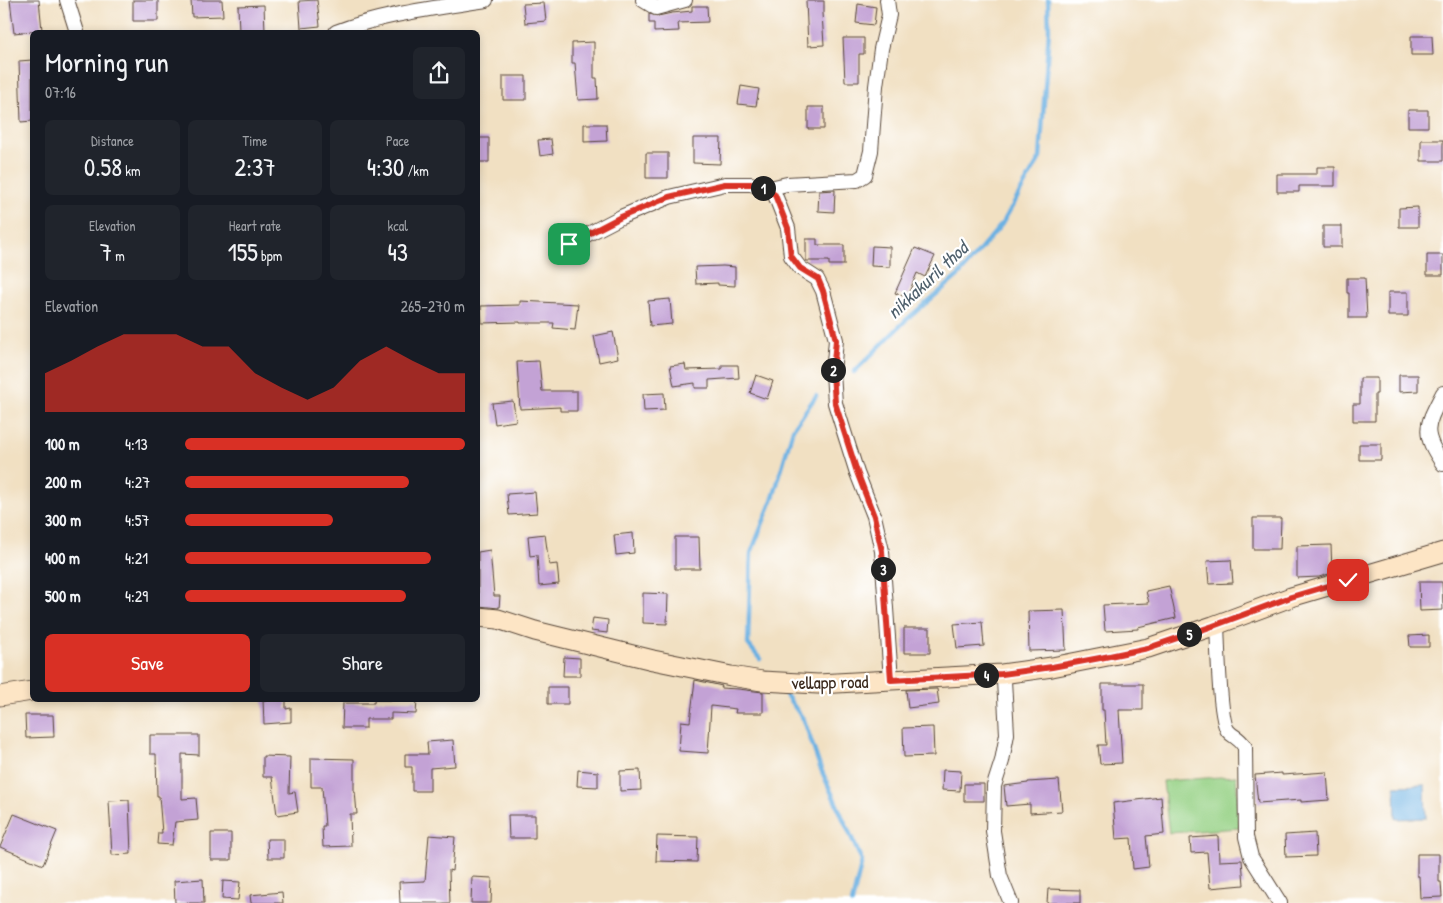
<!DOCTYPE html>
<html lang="en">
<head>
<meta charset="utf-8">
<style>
  :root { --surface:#171b24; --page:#20242c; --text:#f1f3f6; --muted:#9ea1a6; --accent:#d93025 }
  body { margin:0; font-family:"Patrick Hand",sans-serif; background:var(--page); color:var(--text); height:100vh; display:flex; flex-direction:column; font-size:19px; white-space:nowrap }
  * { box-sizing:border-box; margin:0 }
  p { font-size:16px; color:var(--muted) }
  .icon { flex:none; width:28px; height:28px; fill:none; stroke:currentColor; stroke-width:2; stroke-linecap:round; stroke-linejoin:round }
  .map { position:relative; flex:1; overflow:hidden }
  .side { position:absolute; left:30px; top:30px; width:450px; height:672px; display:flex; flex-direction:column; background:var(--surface); border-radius:8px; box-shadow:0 2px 8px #0003 }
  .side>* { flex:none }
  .pin { position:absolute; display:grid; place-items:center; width:42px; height:42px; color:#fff; margin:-21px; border-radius:10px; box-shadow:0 2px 8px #0006 }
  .km { position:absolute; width:25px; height:25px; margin:-12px; border-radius:50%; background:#222; color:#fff; font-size:14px; line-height:25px; text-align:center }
  .round { display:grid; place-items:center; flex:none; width:52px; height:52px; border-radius:8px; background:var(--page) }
  .summary { display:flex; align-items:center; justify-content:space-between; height:85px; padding:0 15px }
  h1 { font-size:28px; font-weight:600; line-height:38px }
  .metrics { display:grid; grid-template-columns:repeat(3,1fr); gap:8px; height:85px; padding:5px 15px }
  .metrics div { display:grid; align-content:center; border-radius:8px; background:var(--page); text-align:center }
  .metrics b { font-size:25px; font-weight:600 }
  .metrics small { font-size:14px; font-weight:400 }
  .metrics p { font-size:14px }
  .chart { height:140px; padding:10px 15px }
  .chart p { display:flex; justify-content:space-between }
  .chart svg { width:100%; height:90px; margin-top:5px; fill:var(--accent); opacity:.7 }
  .primary-button { display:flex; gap:10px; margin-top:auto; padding:10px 15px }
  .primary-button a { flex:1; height:58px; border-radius:8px; background:var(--accent); color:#fff; font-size:20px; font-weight:600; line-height:58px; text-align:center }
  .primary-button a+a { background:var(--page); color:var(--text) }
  ul { padding:0 15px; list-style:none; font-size:16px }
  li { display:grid; grid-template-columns:80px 60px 1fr; align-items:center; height:38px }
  li i { height:12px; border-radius:6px; background:var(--accent) }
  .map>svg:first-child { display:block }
  .park { fill:#97d286; stroke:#697e52 }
  .water { fill:#6cb1e2; stroke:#546e80 }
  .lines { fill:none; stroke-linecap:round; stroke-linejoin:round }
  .stream { stroke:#6cb1e2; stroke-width:4.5 }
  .building { fill:#c3a2d5 }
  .street-casing { stroke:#564537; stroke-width:16 }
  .secondary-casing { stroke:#564537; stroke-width:21 }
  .street { stroke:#fff; stroke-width:14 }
  .secondary { stroke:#fde5c5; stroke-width:19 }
  .route-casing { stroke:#fff; stroke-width:10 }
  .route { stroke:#d93025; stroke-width:6 }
  .labels { text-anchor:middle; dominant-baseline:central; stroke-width:4.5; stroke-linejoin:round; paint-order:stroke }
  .street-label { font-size:18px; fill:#3b2a1e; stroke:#fff }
  .water-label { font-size:19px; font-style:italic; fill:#4f606c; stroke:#fff }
</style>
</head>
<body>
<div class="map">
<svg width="1443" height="903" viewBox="0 0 1443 903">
  <rect width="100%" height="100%" fill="#fff"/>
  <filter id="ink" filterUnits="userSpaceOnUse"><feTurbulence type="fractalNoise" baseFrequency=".02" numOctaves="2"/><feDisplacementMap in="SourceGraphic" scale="10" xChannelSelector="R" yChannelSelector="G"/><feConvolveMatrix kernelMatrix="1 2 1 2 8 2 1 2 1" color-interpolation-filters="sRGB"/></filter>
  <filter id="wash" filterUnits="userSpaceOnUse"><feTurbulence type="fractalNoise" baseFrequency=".0096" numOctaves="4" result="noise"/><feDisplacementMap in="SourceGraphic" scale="20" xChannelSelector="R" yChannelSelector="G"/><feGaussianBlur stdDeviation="1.12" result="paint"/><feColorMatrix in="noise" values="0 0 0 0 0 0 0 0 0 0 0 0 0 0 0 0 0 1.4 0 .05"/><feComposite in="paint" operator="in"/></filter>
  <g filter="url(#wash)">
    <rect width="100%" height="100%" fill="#f1e0c2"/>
    <path class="park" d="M 1236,776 L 1240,828 L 1169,833 L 1163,781 Z"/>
    <path class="water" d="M 1425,785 L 1426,818 L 1396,819 L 1395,786 Z"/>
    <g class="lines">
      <path class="stream" d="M 854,372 L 906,320 L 959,275 L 1002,224 L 1040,158 L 1049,30 L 1048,0
        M 760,659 L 748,644 L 751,553 L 774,495 L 793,429 L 816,396
        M 786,695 L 804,720 L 820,767 L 862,861 L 852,903"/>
    </g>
    <g id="blocks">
      <path class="building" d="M 10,0 L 39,0 L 42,30 L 14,33 Z
        M 133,0 L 158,0 L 158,21 L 133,21 Z
        M 191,0 L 222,0 L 223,16 L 192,17 Z
        M 317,0 L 320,26 L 301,28 L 299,1 Z
        M 806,1 L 824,1 L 824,13 L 822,13 L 824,45 L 808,46 Z
        M 544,3 L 546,21 L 525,23 L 523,4 Z
        M 858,4 L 876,7 L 874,25 L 856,23 Z
        M 264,5 L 265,32 L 239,32 L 238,6 Z
        M 692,6 L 707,6 L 708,22 L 678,23 L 679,31 L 654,32 L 654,23 L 649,23 L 649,14 L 658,16 L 672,13 L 692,11 Z
        M 1411,36 L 1432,36 L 1433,55 L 1411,55 Z
        M 843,38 L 864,38 L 864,54 L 859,54 L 859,82 L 845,82 Z
        M 594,42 L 594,78 L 597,78 L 598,99 L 578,100 L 575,63 L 572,63 L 572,43 Z
        M 32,60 L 32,121 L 21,122 L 19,61 Z
        M 503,76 L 526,76 L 526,100 L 503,100 Z
        M 741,86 L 759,89 L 756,106 L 738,104 Z
        M 808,107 L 824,107 L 824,129 L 808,129 Z
        M 1408,110 L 1428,110 L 1428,127 L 1408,127 Z
        M 584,124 L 606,124 L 607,141 L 584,142 Z
        M 478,138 L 489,138 L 489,162 L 478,162 Z
        M 693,138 L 721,138 L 720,164 L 693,163 Z
        M 551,139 L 553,154 L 540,156 L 538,140 Z
        M 1421,140 L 1443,140 L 1443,161 L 1421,161 Z
        M 646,153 L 668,153 L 668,178 L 646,178 Z
        M 1317,167 L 1335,167 L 1335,186 L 1299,186 L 1299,192 L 1277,192 L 1277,174 L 1317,174 Z
        M 835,190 L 834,212 L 818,211 L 819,191 Z
        M 1418,207 L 1418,227 L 1399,227 L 1399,208 Z
        M 1323,226 L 1342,226 L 1342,247 L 1323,247 Z
        M 806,239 L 817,239 L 817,245 L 844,245 L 844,265 L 829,265 L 829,261 L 806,261 Z
        M 872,246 L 890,247 L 890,267 L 871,266 Z
        M 915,248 L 935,256 L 925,277 L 917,273 L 907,297 L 895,293 Z
        M 1427,255 L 1443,255 L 1443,275 L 1427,275 Z
        M 723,266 L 735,267 L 735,286 L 718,285 L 718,283 L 696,284 L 695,267 Z
        M 1347,278 L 1365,278 L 1367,318 L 1349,318 L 1349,293 L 1347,293 Z
        M 1388,292 L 1408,292 L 1408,316 L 1388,316 Z
        M 670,299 L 672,324 L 650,326 L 648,301 Z
        M 520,301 L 578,304 L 575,330 L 553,328 L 554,323 L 520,323 L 520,322 L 482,323 L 481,306 L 520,305 Z
        M 613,332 L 618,358 L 599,362 L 594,336 Z
        M 539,361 L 542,391 L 577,391 L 577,411 L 560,411 L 560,407 L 520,409 L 517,362 Z
        M 685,364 L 686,370 L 722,369 L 722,365 L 738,365 L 739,378 L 709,380 L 709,388 L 695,388 L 695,383 L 674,386 L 670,366 Z
        M 756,375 L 773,381 L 767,399 L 750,393 Z
        M 1399,375 L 1418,375 L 1418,391 L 1399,392 Z
        M 1360,378 L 1377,378 L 1377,394 L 1375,394 L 1375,421 L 1353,421 L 1353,404 L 1360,404 Z
        M 664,393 L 665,410 L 644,411 L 643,394 Z
        M 513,401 L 516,421 L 495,424 L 492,403 Z
        M 1359,444 L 1381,444 L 1381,460 L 1359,460 Z
        M 535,492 L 537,513 L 509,515 L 507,494 Z
        M 1253,518 L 1281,518 L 1280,549 L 1253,549 Z
        M 633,533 L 634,553 L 616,555 L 614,535 Z
        M 545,534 L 549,565 L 557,564 L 559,584 L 539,586 L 537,555 L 530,556 L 528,536 Z
        M 675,537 L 699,537 L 700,569 L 675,569 Z
        M 1331,545 L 1332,573 L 1319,577 L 1297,578 L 1297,546 Z
        M 490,550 L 494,596 L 500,596 L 499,608 L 478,606 L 478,552 Z
        M 1231,560 L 1233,583 L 1209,584 L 1207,561 Z
        M 1419,582 L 1442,582 L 1443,610 L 1420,611 Z
        M 1169,586 L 1176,618 L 1138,627 L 1138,629 L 1105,631 L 1103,605 L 1149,603 L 1146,591 Z
        M 643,593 L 668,594 L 667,624 L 643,623 Z
        M 1064,610 L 1066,650 L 1029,651 L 1028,611 Z
        M 593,618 L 608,620 L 607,633 L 591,631 Z
        M 982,622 L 984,646 L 957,648 L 954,624 Z
        M 904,628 L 930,628 L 930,653 L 904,653 Z
        M 1429,635 L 1429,647 L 1410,647 L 1409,636 Z
        M 564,657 L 580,658 L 580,676 L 563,676 Z
        M 695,680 L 722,686 L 721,688 L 738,689 L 763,692 L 763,713 L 735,713 L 736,709 L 711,706 L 708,753 L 679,751 L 681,721 L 690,722 Z
        M 1102,684 L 1143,684 L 1143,710 L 1119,710 L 1122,763 L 1100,764 L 1098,745 L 1106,745 L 1104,710 L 1102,710 Z
        M 548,687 L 568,687 L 568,704 L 548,704 Z
        M 937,689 L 939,704 L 908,708 L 906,690 Z
        M 263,700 L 286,700 L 286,709 L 291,708 L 291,722 L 264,724 Z
        M 374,700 L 417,700 L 416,714 L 391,713 L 391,719 L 366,719 L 366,728 L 342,728 L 343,703 L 374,703 Z
        M 25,715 L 53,715 L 54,737 L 26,738 Z
        M 933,727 L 934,756 L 904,757 L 903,728 Z
        M 150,735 L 199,735 L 199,755 L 182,754 L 182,799 L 196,798 L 198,820 L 175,822 L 172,845 L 157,844 L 158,833 L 162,833 L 159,796 L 157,796 L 156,754 L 150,754 Z
        M 453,740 L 455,766 L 430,768 L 430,791 L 412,791 L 412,767 L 405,767 L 405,754 L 428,754 L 427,742 Z
        M 263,756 L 290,757 L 289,793 L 295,792 L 298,812 L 277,815 L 272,777 L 263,777 Z
        M 311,758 L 354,759 L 354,791 L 355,791 L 357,814 L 350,814 L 351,846 L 323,847 L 322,826 L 325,826 L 322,787 L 311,787 Z
        M 578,770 L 598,772 L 598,787 L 577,786 Z
        M 640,770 L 641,790 L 620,791 L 620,771 Z
        M 943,770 L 961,771 L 960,791 L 942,790 Z
        M 1327,772 L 1329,800 L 1301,802 L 1301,800 L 1258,803 L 1255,775 L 1282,773 L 1282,775 Z
        M 1059,780 L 1062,811 L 1030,813 L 1030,804 L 1006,806 L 1004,786 L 1028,783 L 1028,782 Z
        M 964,784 L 984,784 L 984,801 L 964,801 Z
        M 1161,797 L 1164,834 L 1146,836 L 1149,867 L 1133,869 L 1131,838 L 1116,839 L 1113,803 Z
        M 129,800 L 131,854 L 112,855 L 109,801 Z
        M 14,814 L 57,831 L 43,865 L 0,847 Z
        M 508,815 L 535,815 L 535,838 L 509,838 Z
        M 211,833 L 231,833 L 231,860 L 211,860 Z
        M 1315,833 L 1316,856 L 1286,857 L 1285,835 Z
        M 429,835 L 455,837 L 452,871 L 449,870 L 450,903 L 400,903 L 399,882 L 425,881 Z
        M 657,836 L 698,837 L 697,862 L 656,861 Z
        M 1218,836 L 1219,861 L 1242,860 L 1244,885 L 1210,888 L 1207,852 L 1191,853 L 1190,838 Z
        M 267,839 L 284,839 L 284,858 L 268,858 Z
        M 1417,854 L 1439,854 L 1439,882 L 1441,882 L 1442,897 L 1420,898 L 1419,876 L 1417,876 Z
        M 472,877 L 492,878 L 491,903 L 471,903 Z
        M 203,879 L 204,903 L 175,903 L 174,881 Z
        M 223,881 L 240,882 L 238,900 L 222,899 Z
        M 1048,889 L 1080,890 L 1080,903 L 1047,903 Z
        M 282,892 L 283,903 L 251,903 L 250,895 Z"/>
    </g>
  </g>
  <g filter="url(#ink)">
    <use href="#blocks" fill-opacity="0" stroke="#564537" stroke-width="1"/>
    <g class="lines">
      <defs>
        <path id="street" d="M 67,0 L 77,32
          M 643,0 L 656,8 L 685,0
          M 336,32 C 383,14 436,8 486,0
          M 766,189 L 787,184 L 857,180 L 865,175 L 871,151 L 876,86 L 881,49 L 889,15 L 887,0
          M 569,244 L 621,217 L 669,197 L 725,184 L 751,184 L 766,189 L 775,195 L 788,228 L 791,256 L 800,268 L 817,279 L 823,291 L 836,340 L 833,373 L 835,403 L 857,473 L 874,516 L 882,551 L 891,680
          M 1443,393 C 1426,426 1421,432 1443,464
          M 1217,625 C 1218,642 1219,720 1228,731 C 1234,738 1238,736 1245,747 L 1246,837 L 1251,857 L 1280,903
          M 1002,674 L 1004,680 L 1007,734 L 1002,761 L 994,786 L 993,831 L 1000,876 L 1011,903"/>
        <path id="secondary" d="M 478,617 L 498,619 L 535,631 L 653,660 L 731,676 L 762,681 L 818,684 L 1002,674 L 1052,667 L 1148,648 L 1213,626 L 1291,597 L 1443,552
          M 0,696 L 32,691"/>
      </defs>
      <use href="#street" class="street-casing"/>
      <use href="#secondary" class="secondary-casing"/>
      <use href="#street" class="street"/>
      <use href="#secondary" class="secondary"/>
    </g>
  </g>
  <g class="lines" filter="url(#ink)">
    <defs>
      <path id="route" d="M 569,244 L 621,217 L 669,197 L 725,184 L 751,184 L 766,189 L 775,195 L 788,228 L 791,256 L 800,268 L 818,279 L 823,291 L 836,340 L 833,373 L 835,403 L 857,472 L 874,516 L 882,551 L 891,680 L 1002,674 L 1052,667 L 1100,658 L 1148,648 L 1213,626 L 1291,597 L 1348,580"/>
    </defs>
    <use href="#route" class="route-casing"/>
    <use href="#route" class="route"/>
  </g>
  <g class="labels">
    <g class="street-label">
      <text transform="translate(830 682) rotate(-1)">vellapp road</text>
    </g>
    <g class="water-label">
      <text transform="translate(927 280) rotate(-43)">nikkakuril thod</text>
    </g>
  </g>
</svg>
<div class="pin" style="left:569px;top:244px;background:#1e9e55"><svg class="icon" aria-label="arrive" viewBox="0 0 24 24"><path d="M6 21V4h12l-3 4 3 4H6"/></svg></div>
<div class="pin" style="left:1348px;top:580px;background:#d93025"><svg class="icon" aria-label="check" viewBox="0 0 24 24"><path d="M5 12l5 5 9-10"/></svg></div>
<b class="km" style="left:763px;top:188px">1</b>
<b class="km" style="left:833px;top:370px">2</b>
<b class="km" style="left:883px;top:569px">3</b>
<b class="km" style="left:986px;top:675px">4</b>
<b class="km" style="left:1189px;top:634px">5</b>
<section class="side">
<div class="summary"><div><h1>Morning run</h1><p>07:16</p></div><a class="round"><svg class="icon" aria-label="share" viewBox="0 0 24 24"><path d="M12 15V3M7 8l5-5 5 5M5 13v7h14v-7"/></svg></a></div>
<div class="metrics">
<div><p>Distance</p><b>0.58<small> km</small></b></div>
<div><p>Time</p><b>2:37</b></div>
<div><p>Pace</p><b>4:30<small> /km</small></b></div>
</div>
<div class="metrics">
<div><p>Elevation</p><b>7<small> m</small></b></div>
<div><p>Heart rate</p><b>155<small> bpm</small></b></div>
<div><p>kcal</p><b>43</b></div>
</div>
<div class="chart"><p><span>Elevation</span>265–270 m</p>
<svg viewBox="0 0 160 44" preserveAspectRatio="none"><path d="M0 44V25L10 19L20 12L30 6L40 6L50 6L60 12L70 12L80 25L90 32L100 38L110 32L120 19L130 12L140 19L150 25L160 25V44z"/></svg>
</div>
<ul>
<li><b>100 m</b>4:13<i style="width:100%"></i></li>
<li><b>200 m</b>4:27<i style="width:80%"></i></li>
<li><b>300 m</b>4:57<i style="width:53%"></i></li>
<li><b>400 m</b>4:21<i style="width:88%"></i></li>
<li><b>500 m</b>4:29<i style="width:79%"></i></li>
</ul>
<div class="primary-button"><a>Save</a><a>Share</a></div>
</section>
</div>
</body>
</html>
